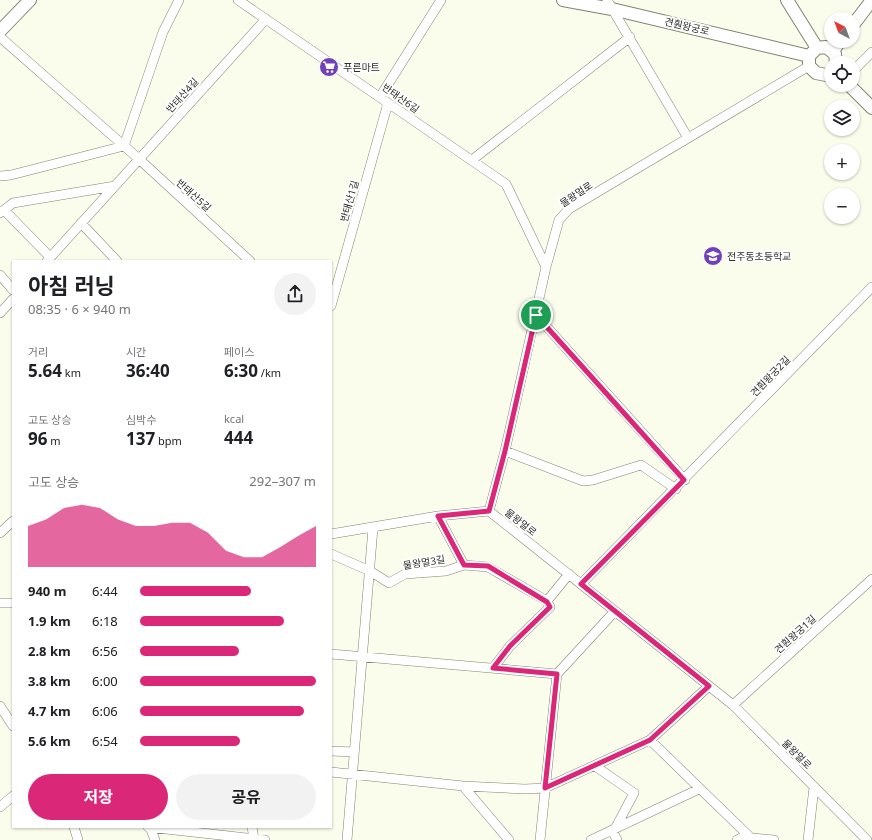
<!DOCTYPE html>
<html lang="ko">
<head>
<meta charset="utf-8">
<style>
  :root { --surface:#fff; --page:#f2f2f2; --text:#202124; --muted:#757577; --accent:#db2777 }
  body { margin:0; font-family:"Noto Sans","Noto Sans KR",sans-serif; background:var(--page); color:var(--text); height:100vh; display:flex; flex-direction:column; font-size:15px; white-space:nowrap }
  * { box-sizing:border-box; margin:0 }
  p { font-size:13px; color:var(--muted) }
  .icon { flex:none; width:22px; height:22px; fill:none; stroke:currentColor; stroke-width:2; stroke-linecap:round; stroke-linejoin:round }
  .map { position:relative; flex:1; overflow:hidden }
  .drawer { position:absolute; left:12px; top:260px; width:320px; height:568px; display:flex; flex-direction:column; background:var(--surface); border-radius:0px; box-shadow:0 1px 3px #0004 }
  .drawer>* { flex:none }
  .needle { width:26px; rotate:319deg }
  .controls { position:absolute; left:824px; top:12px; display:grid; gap:8px }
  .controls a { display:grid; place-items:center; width:36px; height:36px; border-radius:50%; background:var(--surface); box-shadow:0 1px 3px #0004; font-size:20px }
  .pin { position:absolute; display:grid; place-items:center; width:34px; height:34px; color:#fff; margin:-17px; border:2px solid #fff; border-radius:50%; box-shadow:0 1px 4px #0007 }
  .round { display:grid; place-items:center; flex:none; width:42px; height:42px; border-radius:21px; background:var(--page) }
  .head { display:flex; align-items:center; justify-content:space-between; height:68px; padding:0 16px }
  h1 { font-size:22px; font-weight:700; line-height:30px }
  .figures { display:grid; grid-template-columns:repeat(3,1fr); gap:6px; height:68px; padding:4px 16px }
  .figures div { display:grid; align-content:center }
  .figures b { font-size:17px; font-weight:700 }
  .figures small { font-size:11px; font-weight:400 }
  .figures p { font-size:11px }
  .chart { height:112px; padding:8px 16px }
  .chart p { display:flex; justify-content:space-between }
  .chart svg { width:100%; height:72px; margin-top:4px; fill:var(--accent); opacity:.7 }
  .action { display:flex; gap:8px; margin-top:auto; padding:8px 16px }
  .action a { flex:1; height:46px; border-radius:24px; background:var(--accent); color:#fff; font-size:16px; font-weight:700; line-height:46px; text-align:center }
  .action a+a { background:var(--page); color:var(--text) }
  ul { padding:0 16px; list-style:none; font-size:13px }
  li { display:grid; grid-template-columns:64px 48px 1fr; align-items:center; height:30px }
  li i { height:10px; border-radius:5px; background:var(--accent) }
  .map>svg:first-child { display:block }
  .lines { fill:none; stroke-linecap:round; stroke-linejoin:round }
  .street-casing { stroke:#818474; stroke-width:10 }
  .secondary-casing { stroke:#818474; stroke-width:14 }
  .street { stroke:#fff; stroke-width:9 }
  .secondary { stroke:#fff; stroke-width:12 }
  .route-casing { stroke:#fff; stroke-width:8 }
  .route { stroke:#db2777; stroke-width:5 }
  .labels { text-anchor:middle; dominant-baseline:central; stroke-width:4; stroke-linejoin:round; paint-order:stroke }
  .street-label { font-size:10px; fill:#2d2e28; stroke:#fff }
  .poi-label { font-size:10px; fill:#2d2e28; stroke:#fff; text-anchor:start }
</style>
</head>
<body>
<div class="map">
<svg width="872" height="840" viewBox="0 0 872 840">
  <rect width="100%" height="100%" fill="#fafdeb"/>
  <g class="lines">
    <defs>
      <path id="street" d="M 238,0 L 506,184 L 546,267
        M 607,0 L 688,138
        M 0,37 L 139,159 L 250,261
        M 809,66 L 569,209 L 559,220 L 546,267 L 505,451 L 489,511 L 733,705 L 867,840
        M 853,71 L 872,52
        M 380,97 L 441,0
        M 472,160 L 630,37
        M 0,176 L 11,175 L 124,146 L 163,32 L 179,0
        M 4,210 L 50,257
        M 0,213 L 13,203 L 115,186
        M 81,223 L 117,261
        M 47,261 L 266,19
        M 0,275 L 13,290
        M 331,306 L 388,103
        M 0,313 L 13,299
        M 536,315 L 685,480
        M 505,451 L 583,481 L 593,480 L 641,465 L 676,489
        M 438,516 L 464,565
        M 0,533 L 13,521
        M 331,534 L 438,516 L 489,511
        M 331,554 L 370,571 L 389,583 L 405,574 L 446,571 L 464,565 L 488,567 L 547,601
        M 581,584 L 872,287
        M 0,603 L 13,603
        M 331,654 L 557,674
        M 493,668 L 510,646 L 550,607 L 547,601 L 569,574
        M 733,705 L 872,579
        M 0,706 L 13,726
        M 650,740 L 751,838 L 774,840
        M 331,751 L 354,752
        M 595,766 L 634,793 L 616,827
        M 331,772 L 463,786 L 525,789 L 545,788 L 650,740 L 709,686
        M 463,786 L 509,840
        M 0,807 L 13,796
        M 74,827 L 78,840
        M 148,827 L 265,840
        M 150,827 L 155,840
        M 252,827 L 254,839
        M 612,830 L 617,840
        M 347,840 L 373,528
        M 540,840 L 557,674 L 615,611
        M 591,840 L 699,789
        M 737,840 L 747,835
        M 808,840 L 814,787"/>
      <path id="secondary" d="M 563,0 L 612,9 L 809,56
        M 787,0 L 817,48
        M 853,25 L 872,0
        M 0,31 L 30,0
        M 833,51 L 840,41
        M 831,72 L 826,75 L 816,73 L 809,66 L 809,56 L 817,48 L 826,47 L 835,54 L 836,63
        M 849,85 L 872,108"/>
    </defs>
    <use href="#street" class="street-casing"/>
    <use href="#secondary" class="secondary-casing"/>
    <use href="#street" class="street"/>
    <use href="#secondary" class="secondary"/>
  </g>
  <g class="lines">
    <defs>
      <path id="route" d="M 536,315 L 684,480 L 581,584 L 709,686 L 650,740 L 545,788 L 557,674 L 493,668 L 510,646 L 550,607 L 547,602 L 488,566 L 464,565 L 438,516 L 489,511 L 505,451 Z"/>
    </defs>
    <use href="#route" class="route-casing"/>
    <use href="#route" class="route"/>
  </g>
  <defs>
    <symbol id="supermarket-disc" viewBox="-11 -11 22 22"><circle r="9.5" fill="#7041b9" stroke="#fff"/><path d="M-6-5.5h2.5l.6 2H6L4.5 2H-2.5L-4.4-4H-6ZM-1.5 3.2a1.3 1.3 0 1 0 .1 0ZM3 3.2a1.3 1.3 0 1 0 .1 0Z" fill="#fff"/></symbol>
    <symbol id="school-disc" viewBox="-11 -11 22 22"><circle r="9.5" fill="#7041b9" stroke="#fff"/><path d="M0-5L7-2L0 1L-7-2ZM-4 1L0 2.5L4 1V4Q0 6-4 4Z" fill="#fff"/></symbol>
  </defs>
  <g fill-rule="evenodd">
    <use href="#supermarket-disc" x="318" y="56" width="22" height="22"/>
    <use href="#school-disc" x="702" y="245" width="22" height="22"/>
  </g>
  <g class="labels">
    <g class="street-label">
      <text transform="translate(687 26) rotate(13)">견훤왕궁로</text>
      <text transform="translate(182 95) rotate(-48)">반태산4길</text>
      <text transform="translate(401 98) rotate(35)">반태산6길</text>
      <text transform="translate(576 194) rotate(-34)">물왕멀로</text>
      <text transform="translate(194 195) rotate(42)">반태산5길</text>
      <text transform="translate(349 201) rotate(-74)">반태산1길</text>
      <text transform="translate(770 376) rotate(-46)">견훤왕궁2길</text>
      <text transform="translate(521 522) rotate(38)">물왕멀로</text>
      <text transform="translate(424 562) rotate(-9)">물왕멀3길</text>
      <text transform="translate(795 634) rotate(-42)">견훤왕궁1길</text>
      <text transform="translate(797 754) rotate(45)">물왕멀로</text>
    </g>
    <g class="poi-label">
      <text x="343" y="67">푸른마트</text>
      <text x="727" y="256">전주동초등학교</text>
    </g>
  </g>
</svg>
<div class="controls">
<a><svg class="needle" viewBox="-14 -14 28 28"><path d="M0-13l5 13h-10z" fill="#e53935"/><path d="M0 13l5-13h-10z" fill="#757577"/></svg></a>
<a><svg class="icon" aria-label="locate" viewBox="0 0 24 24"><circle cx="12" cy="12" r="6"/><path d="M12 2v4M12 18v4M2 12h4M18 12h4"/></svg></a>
<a><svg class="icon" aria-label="layers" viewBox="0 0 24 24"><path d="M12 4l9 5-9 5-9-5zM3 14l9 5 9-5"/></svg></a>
<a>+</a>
<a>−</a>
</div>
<div class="pin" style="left:536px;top:315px;background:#1e9e55"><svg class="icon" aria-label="arrive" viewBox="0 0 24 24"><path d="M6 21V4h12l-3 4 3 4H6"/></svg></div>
<section class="drawer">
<div class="head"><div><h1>아침 러닝</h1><p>08:35 · 6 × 940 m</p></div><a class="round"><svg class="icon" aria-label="share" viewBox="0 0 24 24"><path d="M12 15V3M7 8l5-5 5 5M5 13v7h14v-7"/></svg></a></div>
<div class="figures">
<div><p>거리</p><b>5.64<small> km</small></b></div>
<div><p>시간</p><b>36:40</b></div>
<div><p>페이스</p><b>6:30<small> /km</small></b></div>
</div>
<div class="figures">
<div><p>고도 상승</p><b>96<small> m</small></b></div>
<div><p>심박수</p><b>137<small> bpm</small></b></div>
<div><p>kcal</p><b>444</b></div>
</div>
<div class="chart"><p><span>고도 상승</span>292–307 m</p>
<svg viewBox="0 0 160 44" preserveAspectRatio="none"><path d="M0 44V19L10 15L20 8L30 6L40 8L50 15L60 19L70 19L80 17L90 17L100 23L110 34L120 38L130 38L140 32L150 25L160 19V44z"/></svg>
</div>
<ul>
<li><b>940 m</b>6:44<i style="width:63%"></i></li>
<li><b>1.9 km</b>6:18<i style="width:82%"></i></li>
<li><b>2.8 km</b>6:56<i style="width:56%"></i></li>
<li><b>3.8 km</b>6:00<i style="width:100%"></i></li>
<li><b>4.7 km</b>6:06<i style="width:93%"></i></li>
<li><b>5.6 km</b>6:54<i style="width:57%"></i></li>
</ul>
<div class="action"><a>저장</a><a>공유</a></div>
</section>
</div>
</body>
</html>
